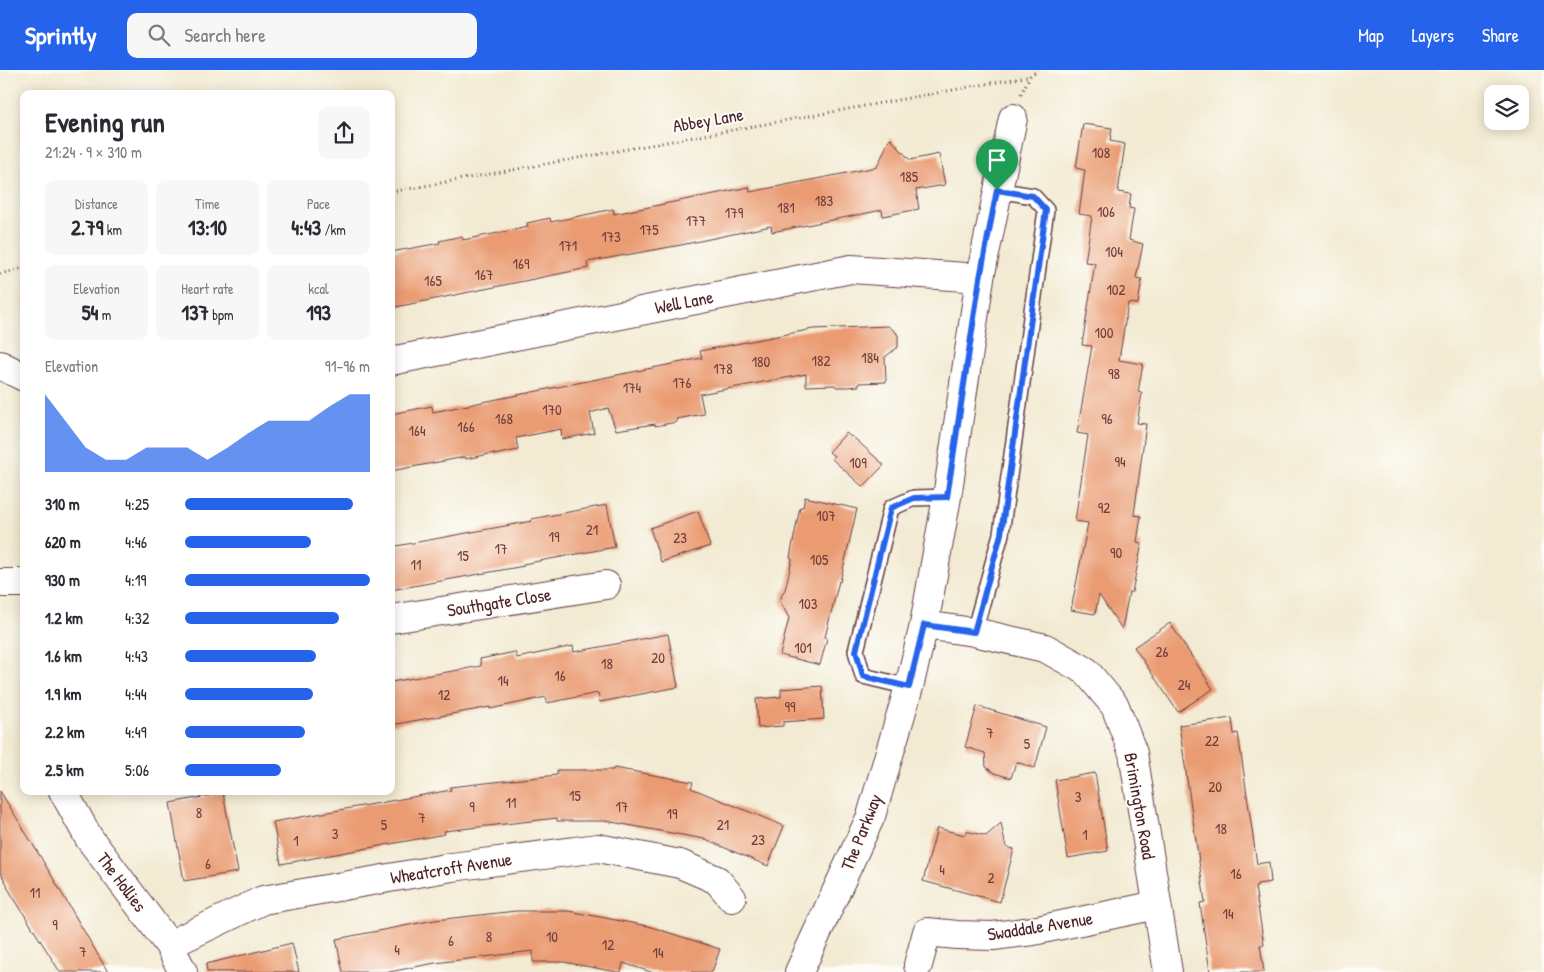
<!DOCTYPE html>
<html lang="en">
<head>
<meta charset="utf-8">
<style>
  :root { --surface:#fff; --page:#f7f7f7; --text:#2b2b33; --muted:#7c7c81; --accent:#2563eb }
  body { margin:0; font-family:"Patrick Hand",sans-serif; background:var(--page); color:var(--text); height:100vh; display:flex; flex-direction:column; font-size:19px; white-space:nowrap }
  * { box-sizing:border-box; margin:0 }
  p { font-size:16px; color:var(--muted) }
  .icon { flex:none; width:28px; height:28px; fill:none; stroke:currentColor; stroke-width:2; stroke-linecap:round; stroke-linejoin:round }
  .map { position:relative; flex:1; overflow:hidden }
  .drawer { position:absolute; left:20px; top:20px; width:375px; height:705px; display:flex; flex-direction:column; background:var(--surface); border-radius:10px; box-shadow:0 2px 12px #0003 }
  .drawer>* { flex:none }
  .tools { position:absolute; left:1484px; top:15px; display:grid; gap:10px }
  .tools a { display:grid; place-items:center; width:45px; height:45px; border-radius:10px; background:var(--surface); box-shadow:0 2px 12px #0003; font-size:25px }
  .pin { position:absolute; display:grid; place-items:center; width:42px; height:42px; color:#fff; margin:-51px -21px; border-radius:50% 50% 50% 0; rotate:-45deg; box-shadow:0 0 5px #0007 }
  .pin .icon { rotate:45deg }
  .round { display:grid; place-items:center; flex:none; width:52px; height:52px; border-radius:10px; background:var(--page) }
  .headline { display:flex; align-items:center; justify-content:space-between; height:85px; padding:0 25px }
  h1 { font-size:28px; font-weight:700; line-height:38px }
  .stats { display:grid; grid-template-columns:repeat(3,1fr); gap:8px; height:85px; padding:5px 25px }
  .stats div { display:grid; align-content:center; border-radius:10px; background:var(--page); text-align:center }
  .stats b { font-size:21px; font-weight:700 }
  .stats small { font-size:14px; font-weight:400 }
  .stats p { font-size:14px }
  .chart { height:140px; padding:10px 25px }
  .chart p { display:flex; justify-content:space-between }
  .chart svg { width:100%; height:90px; margin-top:5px; fill:var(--accent); opacity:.7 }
  ul { padding:0 25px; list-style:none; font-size:16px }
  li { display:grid; grid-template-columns:80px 60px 1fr; align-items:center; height:38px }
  li i { height:12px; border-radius:6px; background:var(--accent) }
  header { display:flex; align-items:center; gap:30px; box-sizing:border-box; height:70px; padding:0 25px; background:var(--accent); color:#fff }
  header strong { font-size:24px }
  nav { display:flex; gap:28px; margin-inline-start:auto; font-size:18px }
  .search { width:350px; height:45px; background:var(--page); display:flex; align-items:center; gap:12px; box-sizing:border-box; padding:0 18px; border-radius:10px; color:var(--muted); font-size:19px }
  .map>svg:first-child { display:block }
  .building { fill:#ea9b72 }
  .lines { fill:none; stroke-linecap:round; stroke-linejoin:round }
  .service-casing { stroke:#633d44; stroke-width:18 }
  .minor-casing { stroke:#633d44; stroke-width:30 }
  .path { stroke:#633d44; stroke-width:3; stroke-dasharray:1 4; stroke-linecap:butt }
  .service { stroke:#fff; stroke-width:15 }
  .minor { stroke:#fff; stroke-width:28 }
  .route-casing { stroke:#fff; stroke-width:10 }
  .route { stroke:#2563eb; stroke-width:6 }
  .labels { text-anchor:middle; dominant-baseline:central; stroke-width:4; stroke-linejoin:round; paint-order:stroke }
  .number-label { font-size:15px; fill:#723e3d }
  .street-label { font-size:18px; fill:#4a1f2b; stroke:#fdfcf7 }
</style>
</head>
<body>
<header>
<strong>Sprintly</strong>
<div class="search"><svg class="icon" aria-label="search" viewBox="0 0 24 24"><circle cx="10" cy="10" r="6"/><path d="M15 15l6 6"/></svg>Search here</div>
<nav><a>Map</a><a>Layers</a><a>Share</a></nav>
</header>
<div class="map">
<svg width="1544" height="902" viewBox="0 0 1544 902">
  <rect width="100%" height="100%" fill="#fdfcf7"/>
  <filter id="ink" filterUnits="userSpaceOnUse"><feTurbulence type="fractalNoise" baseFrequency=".02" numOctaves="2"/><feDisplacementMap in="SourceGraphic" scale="10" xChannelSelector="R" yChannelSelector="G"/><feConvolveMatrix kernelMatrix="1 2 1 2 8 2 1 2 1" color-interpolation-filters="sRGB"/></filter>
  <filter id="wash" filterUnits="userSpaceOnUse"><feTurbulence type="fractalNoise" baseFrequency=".0096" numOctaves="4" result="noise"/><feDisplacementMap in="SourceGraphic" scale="20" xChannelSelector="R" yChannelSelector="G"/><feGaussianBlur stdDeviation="1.12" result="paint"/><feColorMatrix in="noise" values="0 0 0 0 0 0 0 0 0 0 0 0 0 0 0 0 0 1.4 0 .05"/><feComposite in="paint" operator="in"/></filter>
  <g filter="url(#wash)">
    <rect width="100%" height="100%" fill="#f2ead2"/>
    <g id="blocks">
      <path class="building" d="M 1083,54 L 1112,58 L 1110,71 L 1125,74 L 1118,122 L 1131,124 L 1129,138 L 1134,139 L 1129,170 L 1143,174 L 1136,208 L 1142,209 L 1138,234 L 1128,233 L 1119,290 L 1143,294 L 1138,322 L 1142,323 L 1137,353 L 1146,354 L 1134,445 L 1141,446 L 1137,472 L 1142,473 L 1132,522 L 1129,522 L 1122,559 L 1099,525 L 1095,544 L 1071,540 L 1088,453 L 1075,451 L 1088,365 L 1077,363 L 1092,276 L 1082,275 L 1095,193 L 1085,192 L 1092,146 L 1079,144 L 1085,100 L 1076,98 Z
        M 890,68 L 910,90 L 939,84 L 945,115 L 916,120 L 919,139 L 883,146 L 882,140 L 772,162 L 771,156 L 681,175 L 587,192 L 588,198 L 391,238 L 391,182 L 440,173 L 439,171 L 462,166 L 463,170 L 528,157 L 527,153 L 550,148 L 551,152 L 613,139 L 614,144 L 749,117 L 750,122 L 877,97 Z
        M 888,256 L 896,262 L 898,266 L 898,277 L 885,287 L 886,312 L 859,313 L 859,316 L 848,317 L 836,317 L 835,315 L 806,316 L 806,304 L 700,324 L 704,344 L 676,349 L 677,352 L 655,356 L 655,354 L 616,360 L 608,338 L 590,343 L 594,363 L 562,369 L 561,359 L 516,368 L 518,380 L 494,385 L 494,383 L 466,389 L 465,387 L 391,401 L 391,344 L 432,336 L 433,342 L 702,288 L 700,281 L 813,259 Z
        M 846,363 L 851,367 L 852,366 L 884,395 L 863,417 L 832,389 L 834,386 L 829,382 Z
        M 805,427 L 857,439 L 840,512 L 839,511 L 825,567 L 827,568 L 820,595 L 780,585 L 789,548 L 780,531 L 783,522 L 785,520 L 792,490 L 790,487 L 800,437 L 803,437 Z
        M 607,435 L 615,477 L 523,494 L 524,496 L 391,520 L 391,477 L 532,451 L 531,449 Z
        M 698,441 L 710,476 L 661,492 L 650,458 Z
        M 1170,553 L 1213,619 L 1178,642 L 1134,577 Z
        M 668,564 L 678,617 L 600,632 L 598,623 L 547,633 L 546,627 L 490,639 L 490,637 L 391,655 L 391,612 L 481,596 L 480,589 L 515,582 L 517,588 L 573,576 L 574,582 Z
        M 822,616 L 824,649 L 783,652 L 783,656 L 758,658 L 756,629 L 781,627 L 781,619 Z
        M 977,636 L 1046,657 L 1035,698 L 1016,692 L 1011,708 L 994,703 L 986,697 L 985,683 L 965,677 Z
        M 1232,648 L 1234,664 L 1238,663 L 1257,794 L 1269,792 L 1271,812 L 1257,814 L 1257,817 L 1255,817 L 1264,875 L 1260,875 L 1264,902 L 1210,902 L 1200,833 L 1205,832 L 1179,655 Z
        M 614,698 L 693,712 L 691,718 L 784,756 L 768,796 L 704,769 L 606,751 L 557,751 L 557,748 L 444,761 L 445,764 L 281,794 L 273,752 L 451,720 L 450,717 L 557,705 L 557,700 L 613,700 Z
        M 1095,703 L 1108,781 L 1068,788 L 1055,710 Z
        M 0,721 L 40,786 L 108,902 L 60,902 L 7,817 L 8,816 L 0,802 Z
        M 223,723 L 238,802 L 184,811 L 170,733 Z
        M 1001,753 L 1006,777 L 1014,779 L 1000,832 L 923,811 L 937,758 L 965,765 L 966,761 L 986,766 Z
        M 516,841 L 568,841 L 648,856 L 720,879 L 712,902 L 651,902 L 623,893 L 621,902 L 617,902 L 564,892 L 533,892 L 533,881 L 435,893 L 389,902 L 343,902 L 336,869 L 435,850 Z
        M 292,873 L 299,902 L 207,902 L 206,894 Z"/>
    </g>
  </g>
  <g filter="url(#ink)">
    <use href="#blocks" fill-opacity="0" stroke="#633d44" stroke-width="1"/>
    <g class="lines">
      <defs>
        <path id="service" d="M 974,562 L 1001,464 L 1046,140 L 1033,126 L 997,120
          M 909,617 L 863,606 L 856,581 L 891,438 L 914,428 L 947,427"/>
        <path id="minor" d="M 391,291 L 851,199 L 980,208
          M 0,295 L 24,307
          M 0,513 L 24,513
          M 391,549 L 606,515
          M 924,555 L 974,562 L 1045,578 L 1086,601 L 1115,636 L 1133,683 L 1168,902
          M 63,721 L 89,768 L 169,875 L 183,902
          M 169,875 L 263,830 L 452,797 L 598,778 L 680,794 L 717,810 L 732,828
          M 918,895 L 927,862 L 957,865 L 993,866 L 1033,861 L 1157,835
          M 799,902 L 871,746 L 909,617 L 924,555 L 947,427 L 980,208 L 1013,48"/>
      </defs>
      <use href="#service" class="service-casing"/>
      <use href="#minor" class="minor-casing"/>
      <path class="path" d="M 1021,24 L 1030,6 L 1038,0
        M 391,122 L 1030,6
        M 0,204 L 24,198"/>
      <use href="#service" class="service"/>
      <use href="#minor" class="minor"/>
    </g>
  </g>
  <g class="lines" filter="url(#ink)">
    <defs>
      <path id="route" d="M 997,120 L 1033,126 L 1046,140 L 1001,464 L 974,562 L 924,555 L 909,617 L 863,606 L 856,581 L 891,438 L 914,428 L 947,427 L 980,208 Z"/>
    </defs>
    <use href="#route" class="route-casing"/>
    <use href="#route" class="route"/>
  </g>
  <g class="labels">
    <g class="number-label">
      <text x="1101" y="82">108</text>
      <text x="909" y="106">185</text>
      <text x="824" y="130">183</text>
      <text x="786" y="137">181</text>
      <text x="1106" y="141">106</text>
      <text x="734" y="142">179</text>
      <text x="696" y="150">177</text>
      <text x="649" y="159">175</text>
      <text x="611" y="166">173</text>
      <text x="568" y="175">171</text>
      <text x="1114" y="181">104</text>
      <text x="521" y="193">169</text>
      <text x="484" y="204">167</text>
      <text x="433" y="210">165</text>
      <text x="1116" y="219">102</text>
      <text x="1104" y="262">100</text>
      <text x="870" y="287">184</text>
      <text x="821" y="290">182</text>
      <text x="761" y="291">180</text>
      <text x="723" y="298">178</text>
      <text x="1114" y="303">98</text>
      <text x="682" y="312">176</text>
      <text x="632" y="317">174</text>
      <text x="552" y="339">170</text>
      <text x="504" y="348">168</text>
      <text x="1107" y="348">96</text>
      <text x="466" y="356">166</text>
      <text x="417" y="360">164</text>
      <text x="1120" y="391">94</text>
      <text x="858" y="392">109</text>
      <text x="1104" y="437">92</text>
      <text x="826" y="445">107</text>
      <text x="592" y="459">21</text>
      <text x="554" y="466">19</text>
      <text x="680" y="467">23</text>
      <text x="501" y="478">17</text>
      <text x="1116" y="482">90</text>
      <text x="463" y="485">15</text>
      <text x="819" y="489">105</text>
      <text x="416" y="494">11</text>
      <text x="808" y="533">103</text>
      <text x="803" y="577">101</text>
      <text x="1162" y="581">26</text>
      <text x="658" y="587">20</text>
      <text x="607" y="593">18</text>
      <text x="560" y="605">16</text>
      <text x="503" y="610">14</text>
      <text x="1184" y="614">24</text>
      <text x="444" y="624">12</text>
      <text x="790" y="636">99</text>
      <text x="990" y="662">7</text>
      <text x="1212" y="670">22</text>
      <text x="1027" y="673">5</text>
      <text x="1215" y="716">20</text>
      <text x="575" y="725">15</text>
      <text x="1078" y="726">3</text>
      <text x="511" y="732">11</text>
      <text x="472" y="736">9</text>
      <text x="622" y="736">17</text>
      <text x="199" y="742">8</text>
      <text x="672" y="743">19</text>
      <text x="422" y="747">7</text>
      <text x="384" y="754">5</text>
      <text x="723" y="754">21</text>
      <text x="1221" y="758">18</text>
      <text x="335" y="763">3</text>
      <text x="1085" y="764">1</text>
      <text x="758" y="769">23</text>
      <text x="296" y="770">1</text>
      <text x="208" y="793">6</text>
      <text x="942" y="799">4</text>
      <text x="1236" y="803">16</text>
      <text x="991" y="807">2</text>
      <text x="35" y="822">11</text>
      <text x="1228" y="843">14</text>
      <text x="55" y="854">9</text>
      <text x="489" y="866">8</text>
      <text x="552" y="866">10</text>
      <text x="451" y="870">6</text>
      <text x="608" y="874">12</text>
      <text x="397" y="879">4</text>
      <text x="83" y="881">7</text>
      <text x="658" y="882">14</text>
    </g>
    <g class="street-label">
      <text transform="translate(708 50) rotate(-10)">Abbey Lane</text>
      <text transform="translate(684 232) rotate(-11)">Well Lane</text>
      <text transform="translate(499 532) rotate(-9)">Southgate Close</text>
      <text transform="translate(1140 736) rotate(80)">Brimington Road</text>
      <text transform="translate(861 762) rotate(-68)">The Parkway</text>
      <text transform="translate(451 798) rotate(-9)">Wheatcroft Avenue</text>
      <text transform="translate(122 812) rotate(53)">The Hollies</text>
      <text transform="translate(1040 856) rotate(-9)">Swaddale Avenue</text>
    </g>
  </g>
</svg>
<div class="tools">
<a><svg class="icon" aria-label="layers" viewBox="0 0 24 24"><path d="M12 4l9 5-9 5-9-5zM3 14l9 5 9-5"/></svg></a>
</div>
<div class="pin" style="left:997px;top:120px;background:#1e9e55"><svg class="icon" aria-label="arrive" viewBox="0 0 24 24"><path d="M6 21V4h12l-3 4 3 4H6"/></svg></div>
<section class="drawer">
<div class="headline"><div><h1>Evening run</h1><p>21:24 · 9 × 310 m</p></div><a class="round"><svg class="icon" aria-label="share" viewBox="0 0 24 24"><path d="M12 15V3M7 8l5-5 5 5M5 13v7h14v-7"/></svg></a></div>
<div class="stats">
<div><p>Distance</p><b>2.79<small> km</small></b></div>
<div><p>Time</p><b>13:10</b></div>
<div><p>Pace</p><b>4:43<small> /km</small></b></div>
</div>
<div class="stats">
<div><p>Elevation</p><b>54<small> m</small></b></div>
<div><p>Heart rate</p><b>137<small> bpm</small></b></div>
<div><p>kcal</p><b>193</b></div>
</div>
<div class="chart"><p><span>Elevation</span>91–96 m</p>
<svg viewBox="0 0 160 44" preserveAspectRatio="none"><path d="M0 44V6L10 19L20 32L30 38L40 38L50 32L60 32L70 32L80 38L90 32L100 25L110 19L120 19L130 19L140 12L150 6L160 6V44z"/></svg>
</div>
<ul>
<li><b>310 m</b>4:25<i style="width:91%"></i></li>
<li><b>620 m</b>4:46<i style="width:68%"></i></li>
<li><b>930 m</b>4:19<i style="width:100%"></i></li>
<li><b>1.2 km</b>4:32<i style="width:83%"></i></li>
<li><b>1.6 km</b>4:43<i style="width:71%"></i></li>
<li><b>1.9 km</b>4:44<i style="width:69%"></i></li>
<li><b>2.2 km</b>4:49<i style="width:65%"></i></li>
<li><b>2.5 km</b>5:06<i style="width:52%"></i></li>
</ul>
</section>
</div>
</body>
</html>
